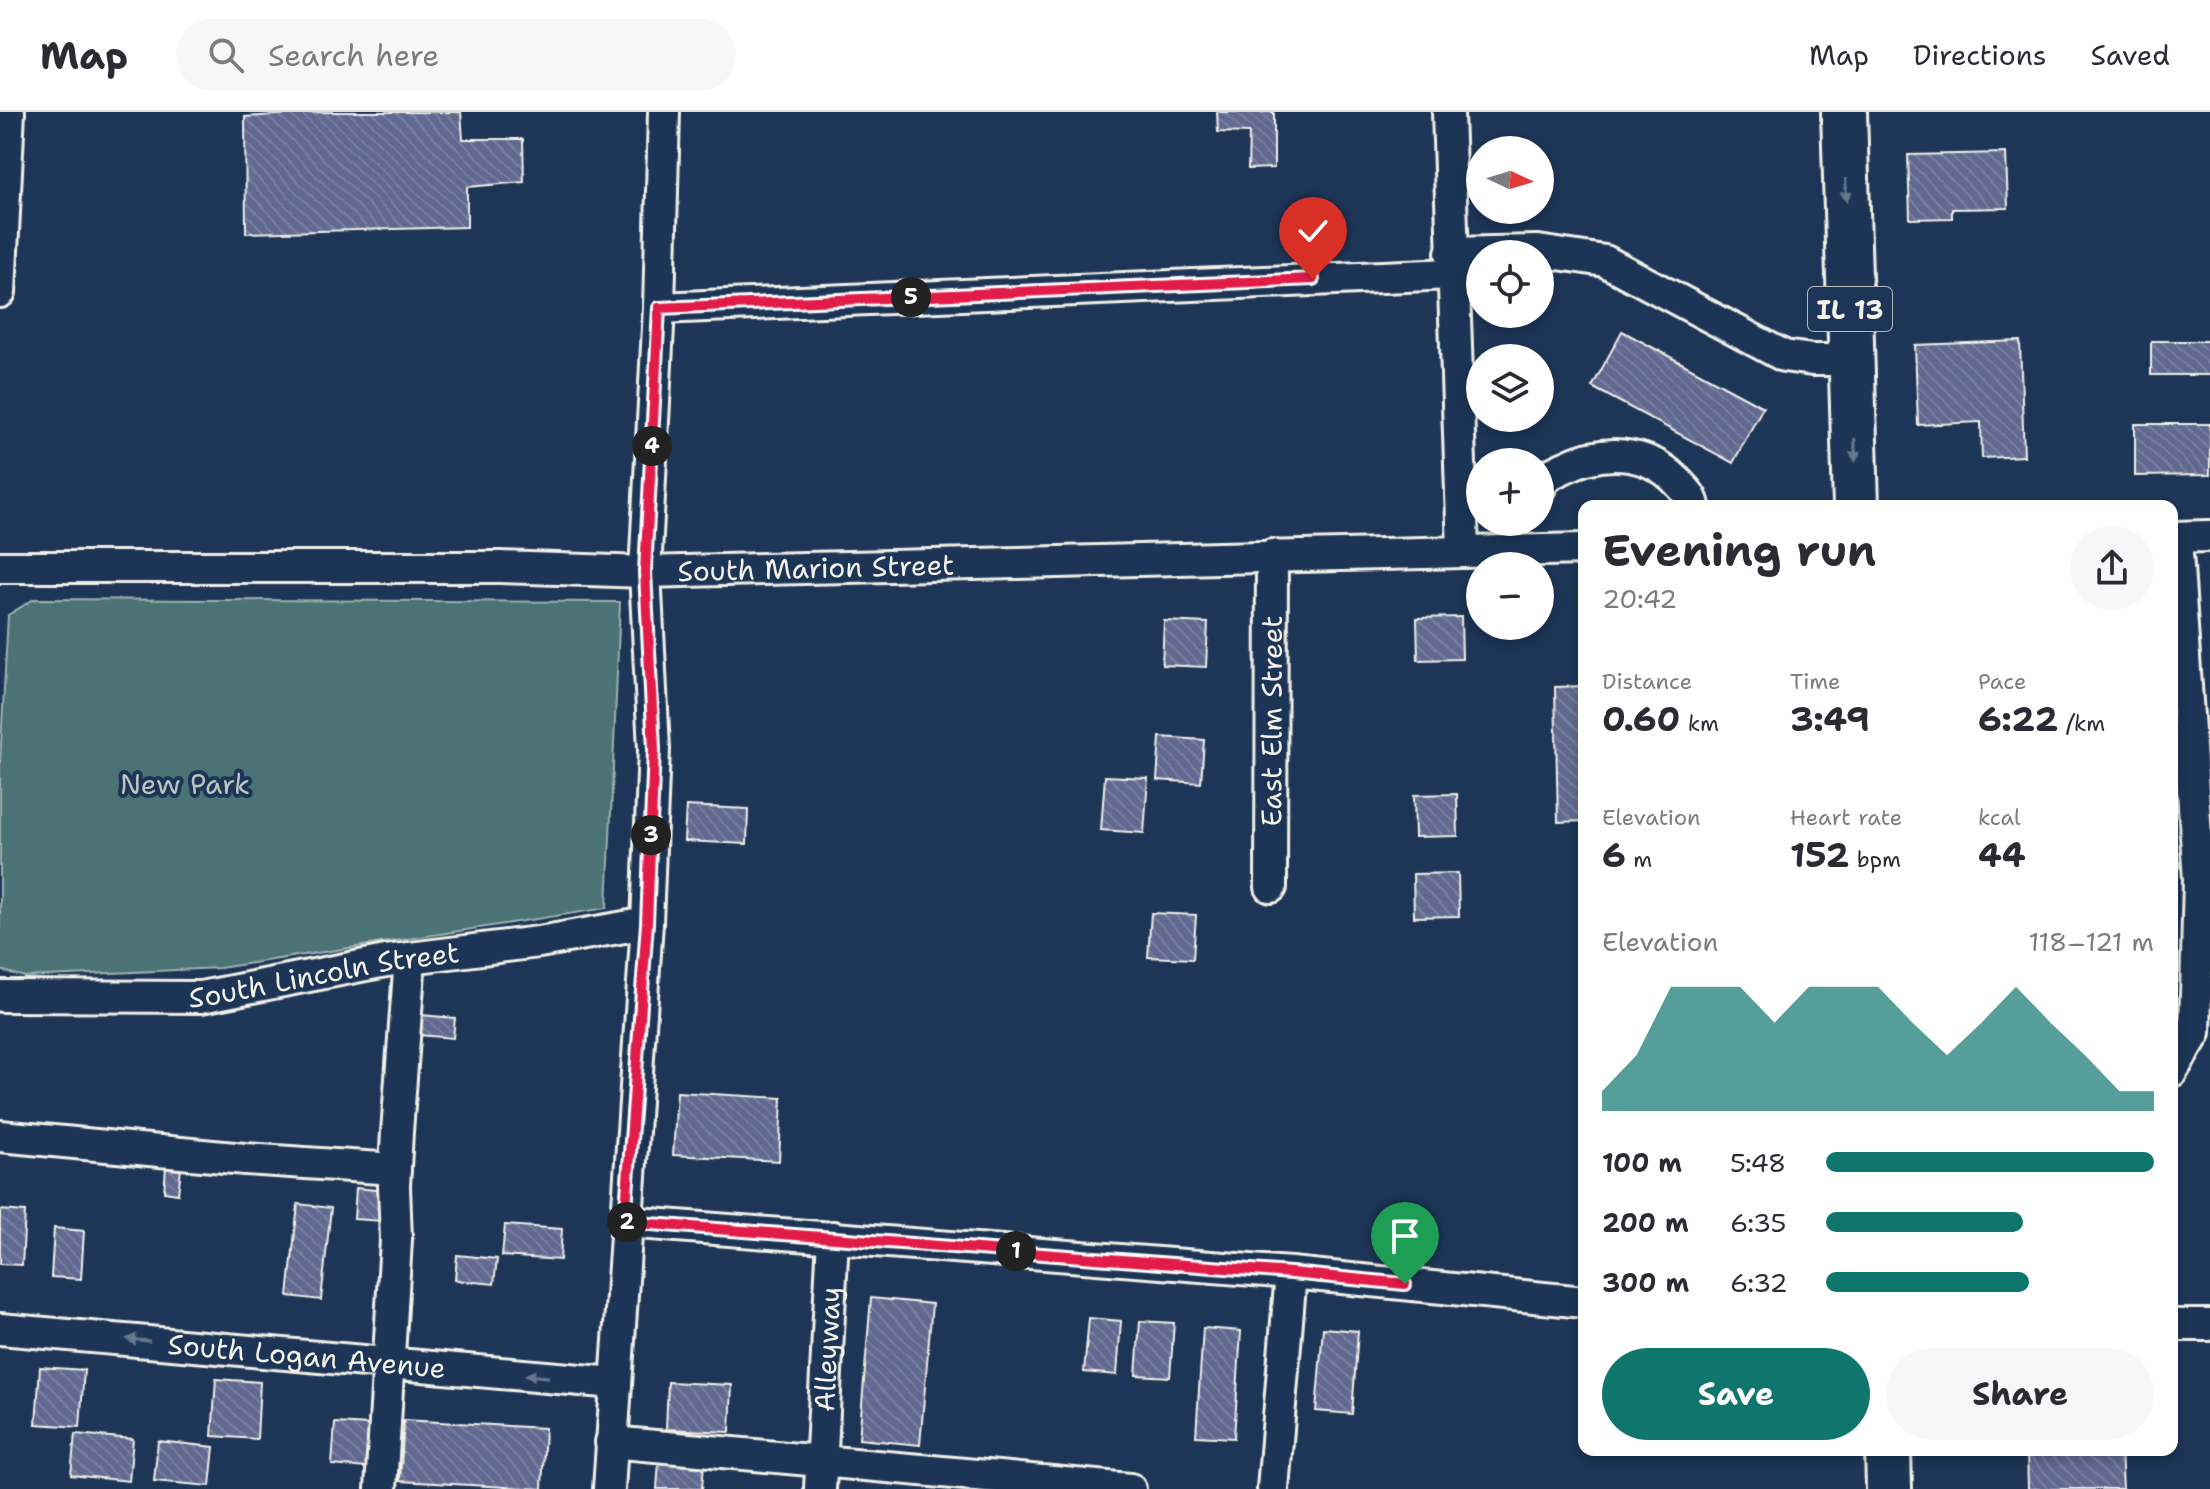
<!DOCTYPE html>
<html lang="en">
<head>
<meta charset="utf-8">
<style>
  :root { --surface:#fff; --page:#f7f7f7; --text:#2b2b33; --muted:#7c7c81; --line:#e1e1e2; --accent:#0f766e }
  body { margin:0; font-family:"Shantell Sans",sans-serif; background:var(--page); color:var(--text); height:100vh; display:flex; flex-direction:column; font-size:30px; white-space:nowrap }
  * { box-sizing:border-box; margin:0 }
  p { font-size:26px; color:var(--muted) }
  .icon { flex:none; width:44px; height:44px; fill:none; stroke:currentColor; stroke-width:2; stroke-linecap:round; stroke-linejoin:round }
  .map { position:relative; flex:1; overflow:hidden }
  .panel { position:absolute; left:1578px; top:388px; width:600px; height:956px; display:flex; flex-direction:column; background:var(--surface); border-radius:16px; box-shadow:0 4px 12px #0003 }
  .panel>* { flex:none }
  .needle { width:52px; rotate:94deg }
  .tools { position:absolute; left:1466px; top:24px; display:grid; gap:16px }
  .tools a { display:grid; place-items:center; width:88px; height:88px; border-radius:50%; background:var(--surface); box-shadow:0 4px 12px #0003; font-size:40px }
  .pin { position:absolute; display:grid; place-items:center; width:68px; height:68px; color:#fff; margin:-82px -34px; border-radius:50% 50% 50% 0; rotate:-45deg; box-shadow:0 0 8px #0007 }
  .pin .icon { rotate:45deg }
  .km { position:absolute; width:40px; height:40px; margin:-20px; border-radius:50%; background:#222; color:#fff; font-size:22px; line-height:40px; text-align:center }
  .round { display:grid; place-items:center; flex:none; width:84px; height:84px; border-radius:42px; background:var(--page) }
  .summary { display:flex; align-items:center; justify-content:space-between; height:136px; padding:0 24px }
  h1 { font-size:44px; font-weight:700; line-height:60px }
  .stats { display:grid; grid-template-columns:repeat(3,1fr); gap:12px; height:136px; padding:8px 24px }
  .stats div { display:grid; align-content:center }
  .stats b { font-size:34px; font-weight:700 }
  .stats small { font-size:22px; font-weight:400 }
  .stats p { font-size:22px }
  .chart { height:224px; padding:16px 24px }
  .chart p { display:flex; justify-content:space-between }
  .chart svg { width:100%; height:144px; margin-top:8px; fill:var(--accent); opacity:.7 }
  .button { display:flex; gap:16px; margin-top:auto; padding:16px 24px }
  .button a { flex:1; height:92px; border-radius:48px; background:var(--accent); color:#fff; font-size:32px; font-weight:700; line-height:92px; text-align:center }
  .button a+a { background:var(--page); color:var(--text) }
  ul { padding:0 24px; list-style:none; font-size:26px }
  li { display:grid; grid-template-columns:128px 96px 1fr; align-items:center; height:60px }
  li i { height:20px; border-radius:10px; background:var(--accent) }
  header { display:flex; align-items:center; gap:48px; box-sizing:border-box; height:112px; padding:0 40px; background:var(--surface); border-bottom:2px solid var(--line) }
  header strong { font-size:38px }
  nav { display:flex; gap:44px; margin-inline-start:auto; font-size:28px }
  .search { width:560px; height:72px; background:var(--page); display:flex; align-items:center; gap:20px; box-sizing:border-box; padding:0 28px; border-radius:44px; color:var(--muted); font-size:30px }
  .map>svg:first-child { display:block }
  .green { fill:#4b7275; stroke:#a0b2ae; stroke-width:2 }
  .building { fill:url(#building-back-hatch); stroke:#f4f1e8; stroke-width:2 }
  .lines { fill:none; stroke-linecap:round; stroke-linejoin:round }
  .minor-casing { stroke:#f4f1e8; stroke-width:36 }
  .highway-casing { stroke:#f4f1e8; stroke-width:50 }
  .minor { stroke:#1d3557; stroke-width:30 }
  .highway { stroke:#1d3557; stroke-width:44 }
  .oneway { fill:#68778a }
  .route-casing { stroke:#fff; stroke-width:16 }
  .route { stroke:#e11d48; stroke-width:10 }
  .labels { text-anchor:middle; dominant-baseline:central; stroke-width:8; stroke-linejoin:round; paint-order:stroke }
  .shield { fill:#1d3557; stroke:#b4b9bc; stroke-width:2 }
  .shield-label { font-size:26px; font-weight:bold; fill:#f4f1e8 }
  .street-label { font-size:28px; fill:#f4f1e8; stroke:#1d3557 }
  .park-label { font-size:28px; fill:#b9c5c0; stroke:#1d3557 }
</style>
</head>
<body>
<header>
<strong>Map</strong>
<div class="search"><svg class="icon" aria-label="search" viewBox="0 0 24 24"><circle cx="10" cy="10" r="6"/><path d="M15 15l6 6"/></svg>Search here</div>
<nav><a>Map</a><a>Directions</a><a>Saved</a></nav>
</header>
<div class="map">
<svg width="2210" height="1377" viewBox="0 0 2210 1377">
  <defs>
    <pattern id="building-back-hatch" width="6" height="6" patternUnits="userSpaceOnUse" patternTransform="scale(2)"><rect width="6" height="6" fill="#616990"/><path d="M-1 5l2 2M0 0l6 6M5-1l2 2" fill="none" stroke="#787fa0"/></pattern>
  </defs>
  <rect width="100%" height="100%" fill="#1d3557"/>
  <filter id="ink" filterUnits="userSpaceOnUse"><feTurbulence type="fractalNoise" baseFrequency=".0125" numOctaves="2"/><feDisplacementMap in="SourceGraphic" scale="16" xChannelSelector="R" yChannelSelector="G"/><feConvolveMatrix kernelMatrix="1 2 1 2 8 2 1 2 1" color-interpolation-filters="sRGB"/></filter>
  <g filter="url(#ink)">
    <path class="green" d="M 34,487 L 620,490 L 607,796 L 220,856 L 25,865 L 0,858 L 0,650 L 8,503 Z"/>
    <path class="building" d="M 323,0 L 461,0 L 463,27 L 523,27 L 524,70 L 467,75 L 467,115 L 246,121 L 245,5 Z
      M 1217,0 L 1274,0 L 1274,56 L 1248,57 L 1249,21 L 1218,20 Z
      M 2006,41 L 2008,96 L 1952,97 L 1952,106 L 1910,107 L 1908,43 Z
      M 1622,219 L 1763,295 L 1733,351 L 1592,275 Z
      M 2020,229 L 2024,344 L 1982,346 L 1981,310 L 1918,313 L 1915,233 Z
      M 2151,229 L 2210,229 L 2210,263 L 2151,263 Z
      M 2135,312 L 2210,312 L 2210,363 L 2135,364 Z
      M 1461,505 L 1462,547 L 1418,548 L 1417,506 Z
      M 1164,509 L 1208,511 L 1206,555 L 1162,553 Z
      M 1584,574 L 1584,709 L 1558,710 L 1555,575 Z
      M 1160,625 L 1204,628 L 1201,671 L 1157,668 Z
      M 1105,664 L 1148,666 L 1144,721 L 1101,718 Z
      M 1457,682 L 1458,724 L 1415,725 L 1414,683 Z
      M 686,694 L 748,697 L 747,732 L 684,729 Z
      M 1458,761 L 1459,804 L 1414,805 L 1413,762 Z
      M 1151,801 L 1196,803 L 1193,847 L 1148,845 Z
      M 420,903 L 455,906 L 453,926 L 419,923 Z
      M 677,980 L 782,986 L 779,1049 L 673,1043 Z
      M 166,1055 L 181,1056 L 178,1082 L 164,1080 Z
      M 356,1076 L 385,1079 L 383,1109 L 354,1107 Z
      M 298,1092 L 331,1096 L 321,1188 L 288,1184 Z
      M 0,1098 L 25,1100 L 22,1153 L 0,1152 Z
      M 505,1113 L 562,1117 L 560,1148 L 502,1144 Z
      M 54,1116 L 84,1119 L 81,1167 L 51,1165 Z
      M 457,1143 L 497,1147 L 494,1172 L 455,1168 Z
      M 871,1186 L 932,1192 L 920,1333 L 859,1327 Z
      M 1089,1206 L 1121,1209 L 1117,1263 L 1084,1260 Z
      M 1140,1209 L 1174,1211 L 1170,1265 L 1136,1263 Z
      M 1203,1216 L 1241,1219 L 1234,1326 L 1196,1324 Z
      M 1323,1216 L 1358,1219 L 1352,1302 L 1316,1299 Z
      M 40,1255 L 84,1258 L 80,1315 L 36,1312 Z
      M 216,1267 L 260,1270 L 257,1327 L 212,1324 Z
      M 668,1270 L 732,1273 L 730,1320 L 666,1317 Z
      M 404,1308 L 545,1316 L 542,1377 L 400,1369 Z
      M 335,1311 L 369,1313 L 366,1356 L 332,1353 Z
      M 75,1322 L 133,1327 L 129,1369 L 71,1363 Z
      M 158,1329 L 214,1335 L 210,1374 L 154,1369 Z
      M 2027,1338 L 2121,1338 L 2123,1377 L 2028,1377 Z
      M 659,1349 L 704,1351 L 702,1377 L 657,1377 Z"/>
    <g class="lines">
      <defs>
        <g id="minor">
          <path d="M 1448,0 L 1463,439"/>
          <path d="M 1451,141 L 1538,139 L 1605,149 L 1784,244 L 1812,248 L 1852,248"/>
          <path d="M 0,180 L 9,0"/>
          <path d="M 659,196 L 1452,162"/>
          <path d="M 1540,375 C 1545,364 1552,361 1563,356 C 1601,337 1646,337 1677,369 C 1684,377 1692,383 1694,394"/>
          <path d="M 2172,425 L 2210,424"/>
          <path d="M 2176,425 L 2199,768"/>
          <path id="s1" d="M 0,455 L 500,455 L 645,460 L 1584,437"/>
          <path id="s2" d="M 1271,775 L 1272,443"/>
          <path id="s3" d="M 0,884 L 201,885 L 386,849 L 539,830 L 647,811"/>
          <path d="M 2172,959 L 2195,921 L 2199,768 L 2210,768"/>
          <path d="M 0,1024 L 245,1047 L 395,1057"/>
          <path d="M 625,1110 L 1291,1161 L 1584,1190"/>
          <path d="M 2172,1213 L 2210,1213"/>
          <path id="s4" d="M 0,1217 L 615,1271"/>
          <path d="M 611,1330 L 1130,1377"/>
          <path d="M 381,1377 L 396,1128 L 394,1074 L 397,1020 L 410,846"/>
          <path d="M 609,1377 L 647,811 L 654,637 L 645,460 L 659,196 L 664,0"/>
          <path id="s5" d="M 820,1377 L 833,1125"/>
          <path d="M 1273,1377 L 1291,1161"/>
        </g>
        <path id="highway" d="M 1844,0 L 1856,394
          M 1888,1338 L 1889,1377"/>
      </defs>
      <use href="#minor" class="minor-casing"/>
      <use href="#highway" class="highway-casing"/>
      <use href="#minor" class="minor"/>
      <use href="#highway" class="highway"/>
    </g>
    <defs><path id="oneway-solid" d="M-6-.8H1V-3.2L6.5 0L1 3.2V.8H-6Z" transform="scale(2)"/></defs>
    <g class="oneway">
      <use href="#oneway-solid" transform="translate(1846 78) rotate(88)"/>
      <use href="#oneway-solid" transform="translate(1855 338) rotate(88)"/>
      <use href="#oneway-solid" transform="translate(138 1228) rotate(-175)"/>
      <use href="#oneway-solid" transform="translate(537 1264) rotate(-175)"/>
    </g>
  </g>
  <g class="lines" filter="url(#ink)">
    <defs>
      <path id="route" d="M 1313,167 L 659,196 L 645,460 L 654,637 L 647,811 L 625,1110 L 1291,1161 L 1405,1172"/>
    </defs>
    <use href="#route" class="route-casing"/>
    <use href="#route" class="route"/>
  </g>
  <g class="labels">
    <rect class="shield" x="1808" y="175" width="84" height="44" rx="6"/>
    <g class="shield-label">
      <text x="1850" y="197">IL 13</text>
    </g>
    <g class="street-label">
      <text stroke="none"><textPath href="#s1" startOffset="816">South Marion Street</textPath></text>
      <text stroke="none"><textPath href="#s2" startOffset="166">East Elm Street</textPath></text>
      <text stroke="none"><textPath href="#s3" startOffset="326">South Lincoln Street</textPath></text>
      <text stroke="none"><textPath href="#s5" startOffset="140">Alleyway</textPath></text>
      <text stroke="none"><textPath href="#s4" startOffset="308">South Logan Avenue</textPath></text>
    </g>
    <g class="park-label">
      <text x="185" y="672">New Park</text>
    </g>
  </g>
</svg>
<div class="tools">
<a><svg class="needle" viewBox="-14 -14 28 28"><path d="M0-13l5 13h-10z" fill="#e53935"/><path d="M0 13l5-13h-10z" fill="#7c7c81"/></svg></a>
<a><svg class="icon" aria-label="locate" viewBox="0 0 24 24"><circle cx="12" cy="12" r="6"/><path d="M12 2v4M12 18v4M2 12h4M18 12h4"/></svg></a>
<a><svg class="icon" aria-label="layers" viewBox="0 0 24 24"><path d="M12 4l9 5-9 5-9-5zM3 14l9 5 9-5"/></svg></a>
<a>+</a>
<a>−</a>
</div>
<div class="pin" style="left:1405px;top:1172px;background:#1e9e55"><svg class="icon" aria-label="arrive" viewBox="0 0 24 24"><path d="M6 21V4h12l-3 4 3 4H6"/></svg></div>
<div class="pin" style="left:1313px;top:167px;background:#d93025"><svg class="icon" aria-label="check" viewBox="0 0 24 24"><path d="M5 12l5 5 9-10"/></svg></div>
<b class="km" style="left:1016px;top:1139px">1</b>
<b class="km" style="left:627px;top:1110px">2</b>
<b class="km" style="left:651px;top:723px">3</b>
<b class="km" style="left:652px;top:334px">4</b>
<b class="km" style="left:911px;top:185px">5</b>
<section class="panel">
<div class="summary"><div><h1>Evening run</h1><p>20:42</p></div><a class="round"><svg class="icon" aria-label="share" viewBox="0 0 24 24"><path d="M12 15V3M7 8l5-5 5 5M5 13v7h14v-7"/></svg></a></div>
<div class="stats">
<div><p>Distance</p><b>0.60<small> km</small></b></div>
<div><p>Time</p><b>3:49</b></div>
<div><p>Pace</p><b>6:22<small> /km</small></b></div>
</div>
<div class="stats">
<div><p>Elevation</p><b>6<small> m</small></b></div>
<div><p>Heart rate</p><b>152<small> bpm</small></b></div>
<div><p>kcal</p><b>44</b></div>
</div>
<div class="chart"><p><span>Elevation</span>118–121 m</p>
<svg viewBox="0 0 160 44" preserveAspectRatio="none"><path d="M0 44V38L10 27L20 6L30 6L40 6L50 17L60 6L70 6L80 6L90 17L100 27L110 17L120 6L130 17L140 27L150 38L160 38V44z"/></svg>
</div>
<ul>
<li><b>100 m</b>5:48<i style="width:100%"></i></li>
<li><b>200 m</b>6:35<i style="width:60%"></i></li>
<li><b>300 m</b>6:32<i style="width:62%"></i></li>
</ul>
<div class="button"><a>Save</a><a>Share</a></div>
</section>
</div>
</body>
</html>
